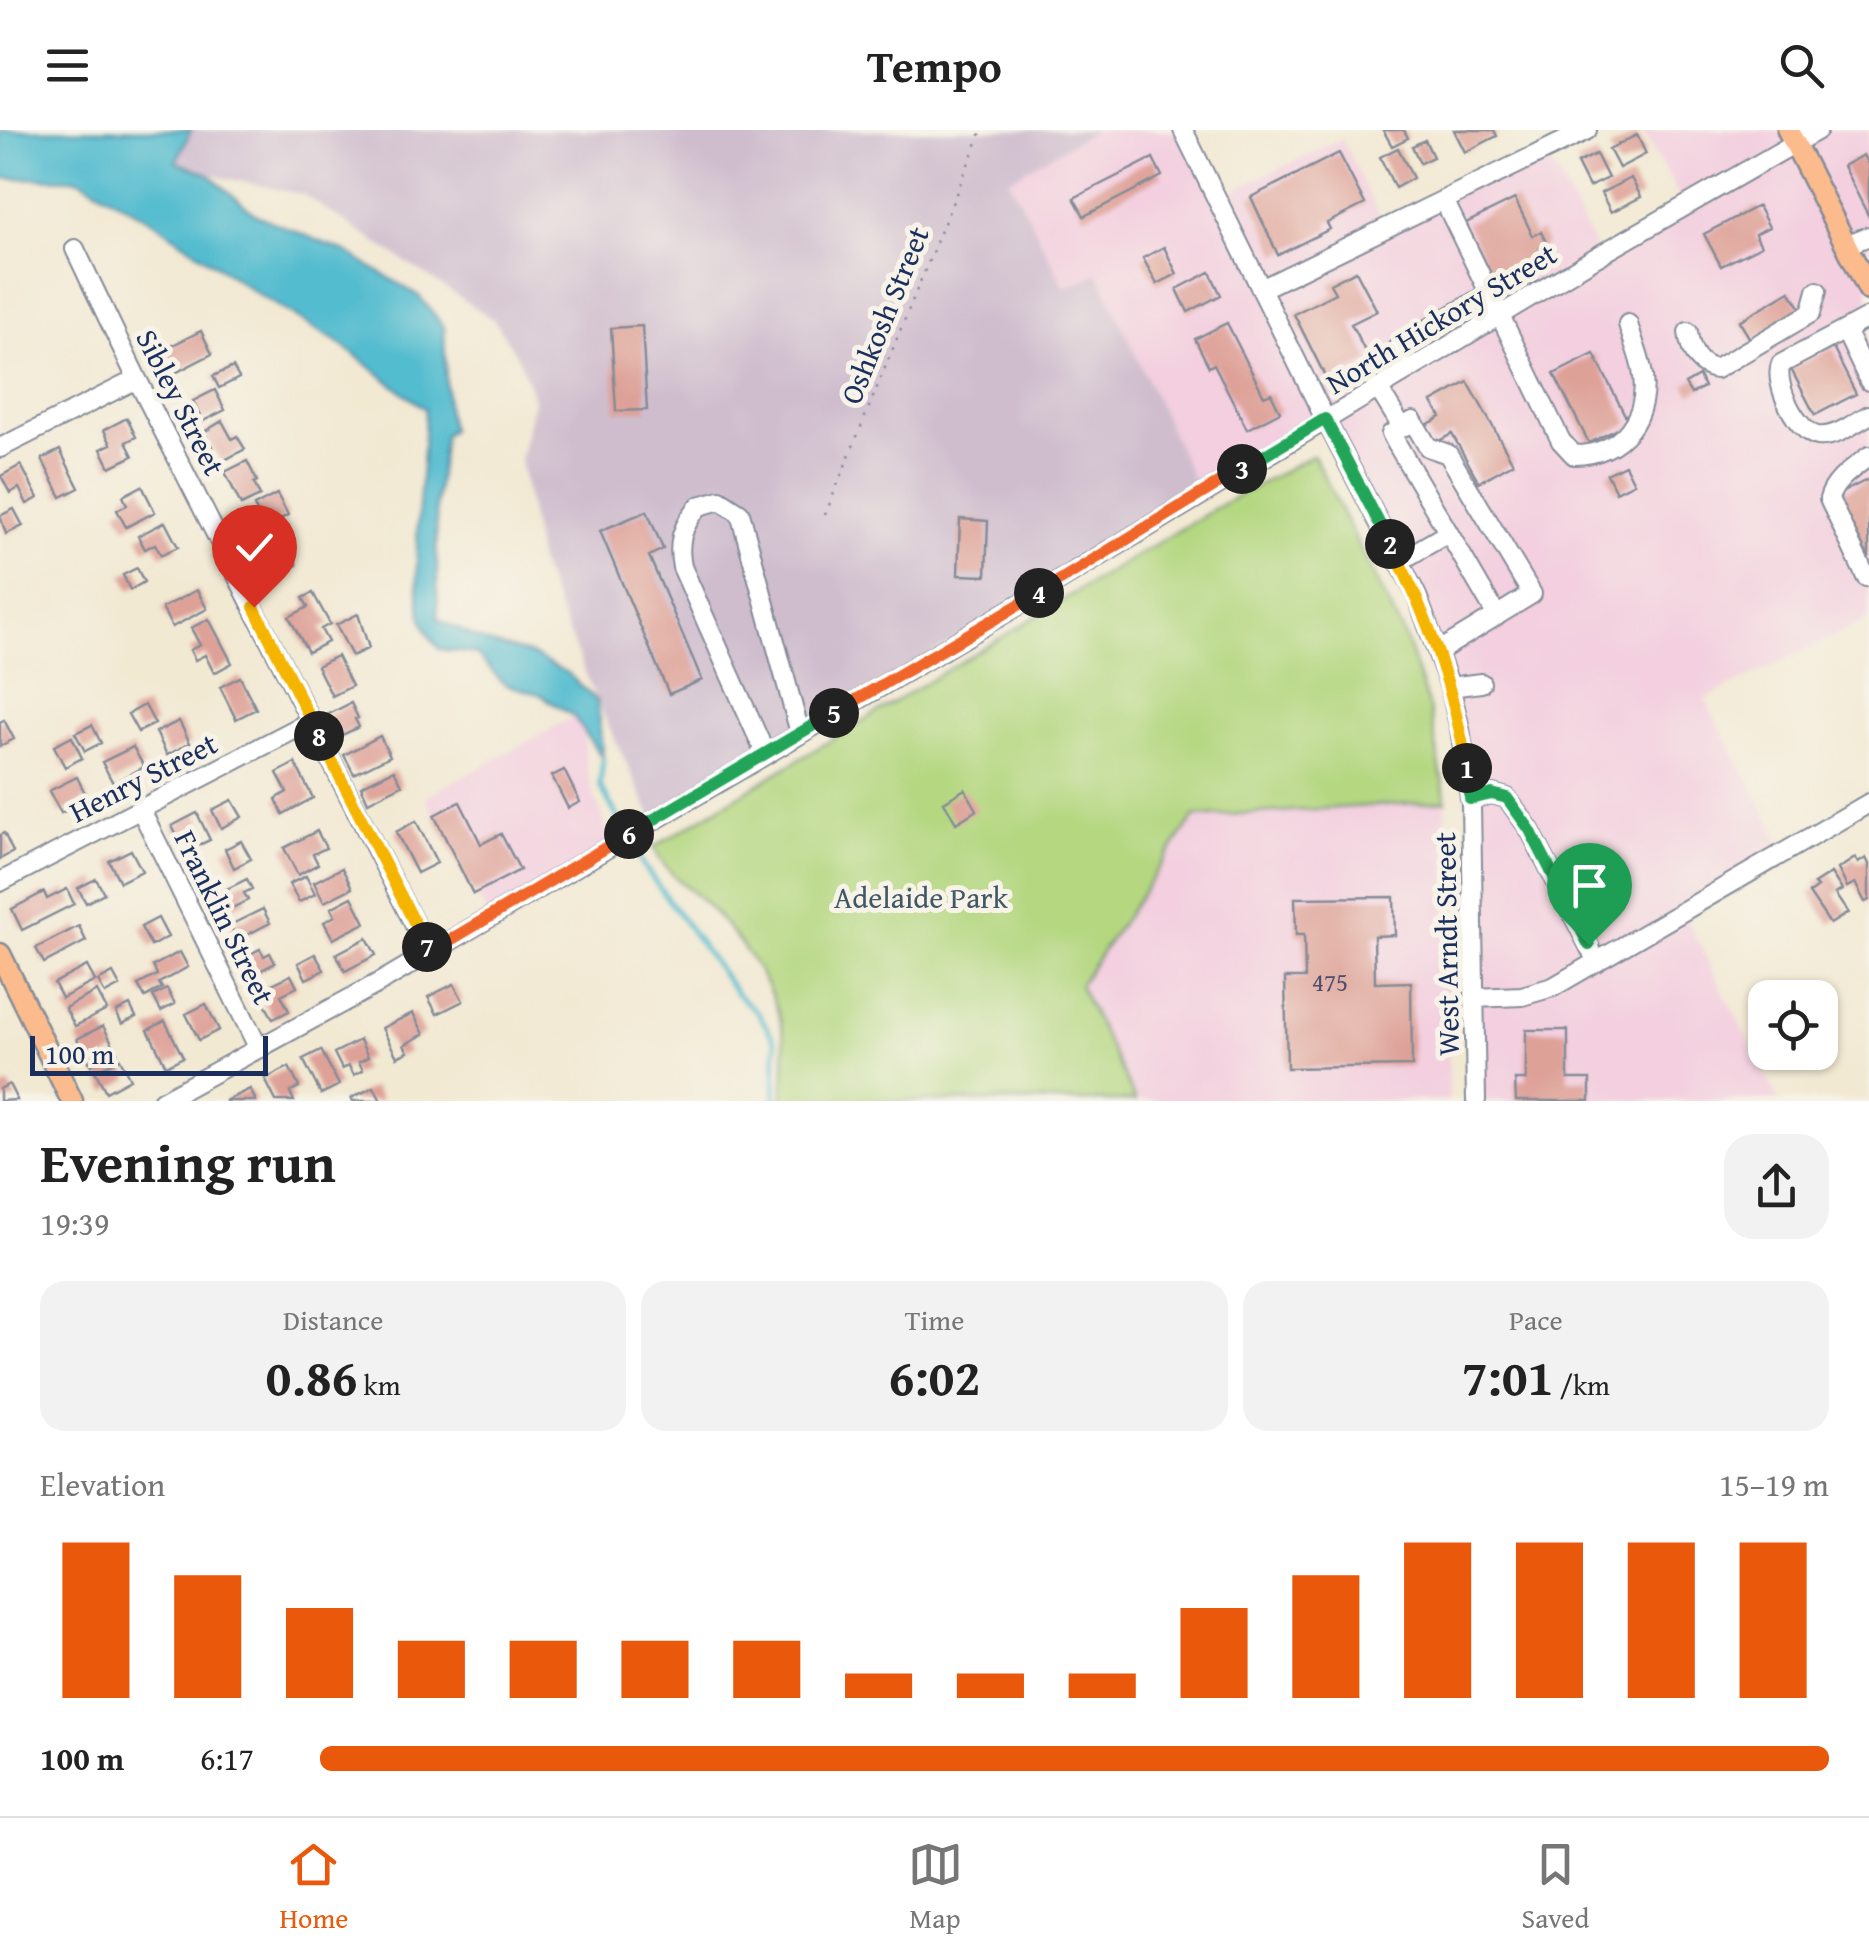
<!DOCTYPE html>
<html lang="en">
<head>
<meta charset="utf-8">
<style>
  :root { --surface:#fff; --page:#f2f2f2; --text:#222; --muted:#767676; --line:#e0e0e0; --accent:#ea580c }
  body { margin:0; font-family:"Gentium Book Plus",serif; background:var(--page); color:var(--text); height:100vh; display:flex; flex-direction:column; font-size:38px; white-space:nowrap }
  * { box-sizing:border-box; margin:0 }
  p { font-size:32px; color:var(--muted) }
  .icon { flex:none; width:55px; height:55px; fill:none; stroke:currentColor; stroke-width:2; stroke-linecap:round; stroke-linejoin:round }
  .map { position:relative; height:971px; overflow:hidden }
  .drawer { display:flex; flex-direction:column; background:var(--surface); flex:1 }
  .drawer>* { flex:none }
  .tools { position:absolute; left:1748px; top:850px; display:grid; gap:20px }
  .tools a { display:grid; place-items:center; width:90px; height:90px; border-radius:20px; background:var(--surface); box-shadow:0 2px 8px #0004; font-size:50px }
  .scale { position:absolute; left:30px; bottom:25px; width:238px; box-sizing:border-box; padding-left:10px; border:5px solid #1b2f5e; border-top:0; font-size:28px; line-height:35px; white-space:nowrap; color:#1b2f5e; -webkit-text-stroke:8px #f7f3e8; paint-order:stroke }
  .pin { position:absolute; display:grid; place-items:center; width:85px; height:85px; color:#fff; margin:-102px -42px; border-radius:50% 50% 50% 0; rotate:-45deg; box-shadow:0 0 10px #0007 }
  .pin .icon { rotate:45deg }
  .km { position:absolute; width:50px; height:50px; margin:-25px; border-radius:50%; background:#222; color:#fff; font-size:28px; line-height:50px; text-align:center }
  .round { display:grid; place-items:center; flex:none; width:105px; height:105px; border-radius:30px; background:var(--page) }
  .overview { display:flex; align-items:center; justify-content:space-between; height:170px; padding:0 40px }
  h1 { font-size:55px; font-weight:600; line-height:75px }
  .metrics { display:grid; grid-template-columns:repeat(3,1fr); gap:15px; height:170px; padding:10px 40px }
  .metrics div { display:grid; align-content:center; border-radius:25px; background:var(--page); text-align:center }
  .metrics b { font-size:50px; font-weight:600 }
  .metrics small { font-size:28px; font-weight:400 }
  .metrics p { font-size:28px }
  .chart { height:280px; padding:20px 40px }
  .chart p { display:flex; justify-content:space-between }
  .chart svg { width:100%; height:180px; margin-top:10px; stroke:var(--accent); stroke-width:6 }
  ul { padding:0 40px; list-style:none; font-size:32px }
  li { display:grid; grid-template-columns:160px 120px 1fr; align-items:center; height:75px }
  li i { height:25px; border-radius:12px; background:var(--accent) }
  header { display:flex; justify-content:space-between; align-items:center; height:130px; padding:0 40px; background:var(--surface); font-size:45px; font-weight:600 }
  .dock { display:flex; justify-content:space-around; align-items:center; height:140px; border-top:2px solid var(--line); background:var(--surface); font-size:28px; color:var(--muted) }
  .dock a { display:grid; justify-items:center; gap:5px }
  .dock .selected { color:var(--accent) }
  .map>svg:first-child { display:block }
  .built { fill:#f3cfdf }
  .industrial { fill:#cfbdce }
  .green { fill:#b4d780; stroke:#68836f; stroke-width:2.5 }
  .water { fill:#52bccf; stroke:#367696; stroke-width:2.5 }
  .lines { fill:none; stroke-linecap:round; stroke-linejoin:round }
  .stream { stroke:#52bccf; stroke-width:5 }
  .building { fill:#dea198 }
  .minor-casing { stroke:#868c98; stroke-width:22 }
  .major-casing { stroke:#868c98; stroke-width:25 }
  .path { stroke:#868c98; stroke-width:2.5; stroke-dasharray:2.5 8; stroke-linecap:butt }
  .minor { stroke:#fff; stroke-width:18 }
  .major { stroke:#fbbb8d; stroke-width:20 }
  .split-1-casing { stroke:#fff; stroke-width:20 }
  .split-2-casing { stroke:#fff; stroke-width:20 }
  .split-3-casing { stroke:#fff; stroke-width:20 }
  .split-4-casing { stroke:#fff; stroke-width:20 }
  .split-5-casing { stroke:#fff; stroke-width:20 }
  .split-6-casing { stroke:#fff; stroke-width:20 }
  .split-7-casing { stroke:#fff; stroke-width:20 }
  .split-8-casing { stroke:#fff; stroke-width:20 }
  .split-9-casing { stroke:#fff; stroke-width:20 }
  .split-1 { stroke:#22a559; stroke-width:12 }
  .split-2 { stroke:#f5b400; stroke-width:12 }
  .split-3 { stroke:#22a559; stroke-width:12 }
  .split-4 { stroke:#f0652b; stroke-width:12 }
  .split-5 { stroke:#f0652b; stroke-width:12 }
  .split-6 { stroke:#22a559; stroke-width:12 }
  .split-7 { stroke:#f0652b; stroke-width:12 }
  .split-8 { stroke:#f5b400; stroke-width:12 }
  .split-9 { stroke:#f5b400; stroke-width:12 }
  .labels { text-anchor:middle; dominant-baseline:central; stroke-width:10; stroke-linejoin:round; paint-order:stroke }
  .number-label { font-size:25px; fill:#4c4c6c }
  .street-label { font-size:30px; fill:#1b2f5e; stroke:#f7f3e8 }
  .park-label { font-size:30px; fill:#415966; stroke:#f7f3e8 }
</style>
</head>
<body>
<header><svg class="icon" aria-label="menu" viewBox="0 0 24 24"><path d="M4 6h16M4 12h16M4 18h16"/></svg>Tempo<svg class="icon" aria-label="search" viewBox="0 0 24 24"><circle cx="10" cy="10" r="6"/><path d="M15 15l6 6"/></svg></header>
<div class="map">
<svg width="1869" height="971" viewBox="0 0 1869 971">
  <rect width="100%" height="100%" fill="#f7f3e8"/>
  <filter id="ink" filterUnits="userSpaceOnUse"><feTurbulence type="fractalNoise" baseFrequency=".01" numOctaves="2"/><feDisplacementMap in="SourceGraphic" scale="20" xChannelSelector="R" yChannelSelector="G"/><feConvolveMatrix kernelMatrix="1 2 1 2 8 2 1 2 1" color-interpolation-filters="sRGB"/></filter>
  <filter id="wash" filterUnits="userSpaceOnUse"><feTurbulence type="fractalNoise" baseFrequency=".0048" numOctaves="4" result="noise"/><feDisplacementMap in="SourceGraphic" scale="40" xChannelSelector="R" yChannelSelector="G"/><feGaussianBlur stdDeviation="2.25" result="paint"/><feColorMatrix in="noise" values="0 0 0 0 0 0 0 0 0 0 0 0 0 0 0 0 0 1.4 0 .05"/><feComposite in="paint" operator="in"/></filter>
  <g filter="url(#wash)">
    <rect width="100%" height="100%" fill="#f2e9d3"/>
    <path class="built" d="M 1095,0 L 1183,0 L 1217,68 L 1342,9 L 1385,98 L 1545,20 L 1599,126 L 1684,75 L 1642,0 L 1869,0 L 1869,489 L 1705,569 L 1786,721 L 1683,782 L 1779,971 L 1476,971 L 1473,718 L 1450,557 L 1325,289 L 1200,365 L 1098,144 L 1065,157 L 1009,48 Z
      M 573,587 L 583,598 L 586,633 L 593,664 L 613,713 L 489,788 L 425,667 Z
      M 1446,671 L 1449,971 L 1136,971 L 1079,855 L 1194,686 Z"/>
    <path class="industrial" d="M 191,0 L 1095,0 L 1009,49 L 1065,157 L 1098,143 L 1200,365 L 653,689 L 597,571 L 539,433 L 520,329 L 534,269 L 520,231 L 494,190 L 304,65 L 207,44 L 176,32 Z"/>
    <path class="green" d="M 1313,325 L 1406,509 L 1430,581 L 1446,671 L 1194,687 L 1079,855 L 1136,971 L 782,971 C 786,946 787,910 779,885 C 767,845 735,803 706,774 C 686,755 665,743 654,717 L 1212,380 Z"/>
    <path class="water" d="M 0,0 L 191,0 L 176,32 L 207,43 L 256,85 L 346,122 L 419,166 L 444,197 L 447,281 L 451,299 L 444,305 L 436,373 L 438,489 L 485,512 L 530,524 L 567,543 L 597,571 L 603,629 L 574,587 L 539,564 L 504,554 L 476,524 L 439,519 C 431,508 423,498 421,484 C 410,417 424,346 425,279 L 339,213 L 253,161 L 157,94 L 79,49 L 0,48 Z"/>
    <g class="lines">
      <path class="stream" d="M 603,629 L 600,655 L 645,738 L 737,864 L 759,884 L 776,913 L 775,971"/>
    </g>
    <g id="blocks">
      <path class="building" d="M 1383,0 L 1404,0 L 1408,8 L 1392,16 Z
        M 1454,0 L 1494,0 L 1497,6 L 1465,22 Z
        M 1637,5 L 1646,24 L 1619,38 L 1609,19 Z
        M 1425,10 L 1433,27 L 1420,33 L 1412,16 Z
        M 1398,18 L 1413,48 L 1395,58 L 1380,27 Z
        M 1339,23 L 1365,74 L 1327,93 L 1330,99 L 1278,125 L 1251,67 Z
        M 1596,24 L 1608,48 L 1589,57 L 1577,33 Z
        M 1863,25 L 1869,36 L 1869,87 L 1843,36 Z
        M 1153,28 L 1162,46 L 1084,86 L 1074,68 Z
        M 1631,48 L 1641,67 L 1611,82 L 1601,63 Z
        M 1515,69 L 1533,106 L 1541,102 L 1547,114 L 1540,118 L 1548,134 L 1498,158 L 1466,93 Z
        M 1758,76 L 1769,97 L 1755,104 L 1761,116 L 1721,136 L 1704,104 Z
        M 1164,117 L 1177,144 L 1157,154 L 1143,128 Z
        M 1356,141 L 1377,181 L 1351,194 L 1370,231 L 1328,252 L 1294,184 L 1335,163 L 1330,154 Z
        M 1210,142 L 1221,165 L 1188,182 L 1177,159 Z
        M 1790,161 L 1803,182 L 1752,212 L 1739,191 Z
        M 1227,193 L 1264,266 L 1271,263 L 1280,282 L 1247,299 L 1214,234 L 1209,237 L 1195,209 Z
        M 642,196 L 647,280 L 616,281 L 611,198 Z
        M 201,201 L 212,224 L 173,244 L 161,221 Z
        M 1833,218 L 1856,264 L 1815,285 L 1791,239 Z
        M 1594,224 L 1629,293 L 1589,313 L 1554,244 Z
        M 233,237 L 239,248 L 219,258 L 213,246 Z
        M 1699,246 L 1704,257 L 1691,264 L 1685,254 Z
        M 1468,252 L 1513,333 L 1479,352 L 1452,304 L 1433,314 L 1423,297 L 1441,287 L 1432,272 Z
        M 215,260 L 225,280 L 203,291 L 193,271 Z
        M 127,288 L 136,307 L 126,312 L 133,326 L 110,337 L 101,319 L 111,314 L 104,300 Z
        M 222,291 L 232,309 L 237,306 L 245,319 L 221,332 L 204,302 Z
        M 60,320 L 79,358 L 61,367 L 42,329 Z
        M 247,331 L 257,351 L 254,353 L 260,366 L 241,375 L 225,342 Z
        M 21,335 L 38,368 L 27,374 L 19,358 L 10,363 L 1,346 Z
        M 1625,335 L 1634,353 L 1616,362 L 1607,344 Z
        M 1869,349 L 1869,428 L 1837,365 Z
        M 142,356 L 155,382 L 126,397 L 117,380 L 127,375 L 123,366 Z
        M 277,364 L 288,385 L 265,397 L 254,376 Z
        M 14,379 L 23,396 L 6,404 L 0,386 Z
        M 647,381 L 663,419 L 649,426 L 702,550 L 669,564 L 600,401 Z
        M 960,389 L 988,391 L 986,446 L 958,445 Z
        M 165,392 L 178,417 L 161,425 L 155,414 L 145,419 L 138,406 Z
        M 279,412 L 283,420 L 288,418 L 297,435 L 273,447 L 260,422 Z
        M 137,438 L 144,452 L 130,460 L 123,445 Z
        M 197,460 L 207,479 L 172,497 L 162,478 Z
        M 313,463 L 330,494 L 321,499 L 328,512 L 308,522 L 289,487 L 308,477 L 303,468 Z
        M 358,484 L 369,518 L 352,526 L 336,495 Z
        M 209,489 L 232,533 L 214,543 L 205,525 L 195,530 L 190,520 L 200,515 L 191,498 Z
        M 337,526 L 352,556 L 332,566 L 317,536 Z
        M 240,547 L 256,579 L 236,589 L 220,557 Z
        M 351,573 L 358,588 L 355,589 L 359,597 L 338,607 L 327,585 Z
        M 145,575 L 155,594 L 138,602 L 128,584 Z
        M 4,590 L 14,609 L 0,616 L 0,592 Z
        M 179,591 L 190,613 L 167,625 L 156,602 Z
        M 92,595 L 101,613 L 85,621 L 75,603 Z
        M 380,606 L 390,626 L 354,644 L 344,625 Z
        M 72,607 L 82,628 L 65,637 L 54,616 Z
        M 133,617 L 144,637 L 113,653 L 102,632 Z
        M 295,633 L 313,668 L 283,684 L 276,669 L 287,662 L 277,643 Z
        M 394,640 L 402,655 L 368,672 L 361,656 Z
        M 564,640 L 580,672 L 568,678 L 552,646 Z
        M 77,647 L 88,669 L 61,683 L 49,661 Z
        M 965,659 L 977,680 L 956,693 L 944,672 Z
        M 232,670 L 242,687 L 221,698 L 212,680 Z
        M 460,672 L 481,714 L 501,704 L 520,740 L 473,764 L 434,685 Z
        M 197,683 L 210,710 L 195,717 L 191,709 L 181,714 L 172,696 Z
        M 416,691 L 437,733 L 417,743 L 396,702 Z
        M 317,701 L 326,718 L 313,724 L 318,734 L 298,745 L 284,718 Z
        M 4,703 L 13,722 L 0,729 L 0,705 Z
        M 241,711 L 251,729 L 234,738 L 225,719 Z
        M 131,720 L 142,741 L 120,752 L 109,731 Z
        M 1855,728 L 1858,733 L 1866,728 L 1869,734 L 1869,770 L 1865,772 L 1855,753 L 1847,757 L 1838,739 Z
        M 342,738 L 352,758 L 324,772 L 314,752 Z
        M 1831,743 L 1842,760 L 1835,764 L 1848,783 L 1830,794 L 1809,763 L 1817,757 L 1814,754 Z
        M 306,746 L 315,764 L 299,772 L 289,754 Z
        M 96,749 L 104,763 L 86,773 L 78,758 Z
        M 247,749 L 252,759 L 244,763 L 248,770 L 222,783 L 213,766 Z
        M 67,759 L 74,774 L 22,800 L 12,779 L 44,762 L 47,769 Z
        M 352,767 L 365,793 L 333,809 L 324,792 L 335,786 L 331,778 Z
        M 1394,767 L 1395,805 L 1374,806 L 1375,853 L 1411,852 L 1412,936 L 1287,938 L 1285,848 L 1305,848 L 1304,805 L 1296,805 L 1295,768 Z
        M 263,779 L 270,793 L 237,810 L 230,795 Z
        M 158,788 L 168,807 L 151,816 L 141,797 Z
        M 79,796 L 86,811 L 44,833 L 36,818 Z
        M 367,808 L 376,825 L 345,841 L 336,824 Z
        M 260,819 L 264,826 L 270,823 L 275,833 L 252,845 L 243,828 Z
        M 180,822 L 188,837 L 159,853 L 162,858 L 145,867 L 138,855 L 157,845 L 153,836 Z
        M 315,824 L 324,840 L 306,849 L 298,833 Z
        M 87,836 L 95,851 L 62,868 L 54,853 Z
        M 113,843 L 120,856 L 105,864 L 98,851 Z
        M 291,845 L 297,857 L 281,865 L 289,881 L 273,889 L 258,861 Z
        M 454,854 L 463,871 L 437,884 L 428,867 Z
        M 167,859 L 175,874 L 161,881 L 153,866 Z
        M 97,861 L 107,880 L 75,896 L 65,878 Z
        M 206,874 L 219,900 L 199,910 L 186,884 Z
        M 130,875 L 136,887 L 122,894 L 116,882 Z
        M 413,883 L 424,904 L 404,915 L 408,922 L 397,927 L 382,898 Z
        M 165,891 L 183,927 L 166,936 L 148,900 Z
        M 103,896 L 117,922 L 91,935 L 77,909 Z
        M 1526,900 L 1568,900 L 1568,949 L 1590,949 L 1590,971 L 1516,971 L 1515,950 L 1526,950 Z
        M 360,910 L 368,927 L 359,932 L 363,940 L 354,945 L 349,936 L 342,939 L 334,923 Z
        M 321,920 L 339,955 L 321,964 L 303,929 Z
        M 120,929 L 130,949 L 106,962 L 95,941 Z
        M 289,937 L 299,957 L 290,962 L 294,971 L 276,971 L 265,949 Z
        M 9,954 L 17,970 L 0,971 L 0,959 Z
        M 374,957 L 381,971 L 353,971 L 351,968 Z
        M 250,959 L 256,971 L 225,971 Z"/>
    </g>
  </g>
  <g filter="url(#ink)">
    <use href="#blocks" fill-opacity="0" stroke="#868c98" stroke-width="2.5"/>
    <g class="lines">
      <defs>
        <path id="minor" d="M 1183,0 L 1325,289 L 1417,466 L 1450,557 L 1460,599 L 1471,674 L 1476,971
          M 1444,70 L 1561,311 L 1574,325 C 1622,325 1651,286 1642,240 C 1639,224 1632,209 1628,194
          M 1846,115 L 1869,106
          M 75,119 L 137,249 L 429,823
          M 1261,159 L 1587,0
          M 1869,187 L 1845,200 L 1869,251
          M 1845,200 L 1781,234 C 1773,253 1797,303 1818,306 C 1836,308 1854,293 1869,285
          M 1688,202 C 1690,220 1697,236 1716,239 L 1811,183 L 1817,161
          M 1404,242 L 1395,221 L 1399,216 L 1488,164
          M 1378,258 L 1402,297
          M 0,318 L 137,249
          M 1400,431 L 1448,403
          M 1866,447 L 1829,369 C 1834,350 1854,338 1869,326
          M 1439,521 L 1532,464 L 1448,324 L 1428,317 L 1413,291 L 1391,304 L 1497,486
          M 1450,557 L 1481,553
          M 765,623 L 682,437 C 677,412 682,396 699,376 L 720,370 L 740,383 L 800,603
          M 1470,669 L 1492,664 L 1507,668 L 1530,700 L 1597,832
          M 141,680 L 259,919
          M 0,752 L 311,591
          M 1474,868 L 1522,866 L 1553,857 L 1869,673
          M 162,971 L 384,850 L 1022,473 L 1593,129 L 1818,0"/>
        <path id="major" d="M 1788,0 L 1869,160
          M 0,824 L 72,971"/>
      </defs>
      <use href="#minor" class="minor-casing"/>
      <use href="#major" class="major-casing"/>
      <path class="path" d="M 825,385 L 982,0"/>
      <use href="#minor" class="minor"/>
      <use href="#major" class="major"/>
    </g>
  </g>
  <g class="lines" filter="url(#ink)">
    <defs>
      <path id="split-1" d="M 1467,638 L 1470,669 L 1492,664 L 1507,668 L 1530,700 L 1589,815"/>
      <path id="split-2" d="M 1390,414 C 1428,485 1454,558 1467,638"/>
      <path id="split-3" d="M 1242,339 L 1325,289 L 1390,414"/>
      <path id="split-4" d="M 1039,463 L 1242,339"/>
      <path id="split-5" d="M 834,583 L 1039,463"/>
      <path id="split-6" d="M 629,704 L 834,583"/>
      <path id="split-7" d="M 427,817 L 430,822 L 629,704"/>
      <path id="split-8" d="M 319,606 L 427,817"/>
      <path id="split-9" d="M 254,477 L 319,606"/>
    </defs>
    <use href="#split-1" class="split-1-casing"/>
    <use href="#split-2" class="split-2-casing"/>
    <use href="#split-3" class="split-3-casing"/>
    <use href="#split-4" class="split-4-casing"/>
    <use href="#split-5" class="split-5-casing"/>
    <use href="#split-6" class="split-6-casing"/>
    <use href="#split-7" class="split-7-casing"/>
    <use href="#split-8" class="split-8-casing"/>
    <use href="#split-9" class="split-9-casing"/>
    <use href="#split-1" class="split-1"/>
    <use href="#split-2" class="split-2"/>
    <use href="#split-3" class="split-3"/>
    <use href="#split-4" class="split-4"/>
    <use href="#split-5" class="split-5"/>
    <use href="#split-6" class="split-6"/>
    <use href="#split-7" class="split-7"/>
    <use href="#split-8" class="split-8"/>
    <use href="#split-9" class="split-9"/>
  </g>
  <g class="labels">
    <g class="number-label">
      <text x="1330" y="852">475</text>
    </g>
    <g class="street-label">
      <text transform="translate(884 185) rotate(-68)">Oshkosh Street</text>
      <text transform="translate(1441 188) rotate(-31)">North Hickory Street</text>
      <text transform="translate(181 272) rotate(63)">Sibley Street</text>
      <text transform="translate(143 647) rotate(-27)">Henry Street</text>
      <text transform="translate(225 787) rotate(64)">Franklin Street</text>
      <text transform="translate(1446 814) rotate(-91)">West Arndt Street</text>
    </g>
    <g class="park-label">
      <text x="921" y="767">Adelaide Park</text>
    </g>
  </g>
</svg>
<div class="tools">
<a><svg class="icon" aria-label="locate" viewBox="0 0 24 24"><circle cx="12" cy="12" r="6"/><path d="M12 2v4M12 18v4M2 12h4M18 12h4"/></svg></a>
</div>
<div class="scale">100 m</div>
<div class="pin" style="left:1589px;top:815px;background:#1e9e55"><svg class="icon" aria-label="arrive" viewBox="0 0 24 24"><path d="M6 21V4h12l-3 4 3 4H6"/></svg></div>
<div class="pin" style="left:254px;top:477px;background:#d93025"><svg class="icon" aria-label="check" viewBox="0 0 24 24"><path d="M5 12l5 5 9-10"/></svg></div>
<b class="km" style="left:1467px;top:638px">1</b>
<b class="km" style="left:1390px;top:414px">2</b>
<b class="km" style="left:1242px;top:339px">3</b>
<b class="km" style="left:1039px;top:463px">4</b>
<b class="km" style="left:834px;top:583px">5</b>
<b class="km" style="left:629px;top:704px">6</b>
<b class="km" style="left:427px;top:817px">7</b>
<b class="km" style="left:319px;top:606px">8</b>
</div>
<section class="drawer">
<div class="overview"><div><h1>Evening run</h1><p>19:39</p></div><a class="round"><svg class="icon" aria-label="share" viewBox="0 0 24 24"><path d="M12 15V3M7 8l5-5 5 5M5 13v7h14v-7"/></svg></a></div>
<div class="metrics">
<div><p>Distance</p><b>0.86<small> km</small></b></div>
<div><p>Time</p><b>6:02</b></div>
<div><p>Pace</p><b>7:01<small> /km</small></b></div>
</div>
<div class="chart"><p><span>Elevation</span>15–19 m</p>
<svg viewBox="0 0 160 44" preserveAspectRatio="none"><path d="M5 44V6M15 44V14M25 44V22M35 44V30M45 44V30M55 44V30M65 44V30M75 44V38M85 44V38M95 44V38M105 44V22M115 44V14M125 44V6M135 44V6M145 44V6M155 44V6"/></svg>
</div>
<ul>
<li><b>100 m</b>6:17<i style="width:100%"></i></li>
</ul>
</section>
<nav class="dock">
<a class="selected"><svg class="icon" aria-label="home" viewBox="0 0 24 24"><path d="M3 11l9-7 9 7M6 9v11h12V9"/></svg>Home</a>
<a><svg class="icon" aria-label="map" viewBox="0 0 24 24"><path d="M3 6l6-2 6 2 6-2v14l-6 2-6-2-6 2zM9 4v14M15 6v14"/></svg>Map</a>
<a><svg class="icon" aria-label="saved" viewBox="0 0 24 24"><path d="M7 4h10v16l-5-4-5 4z"/></svg>Saved</a>
</nav>
</body>
</html>
